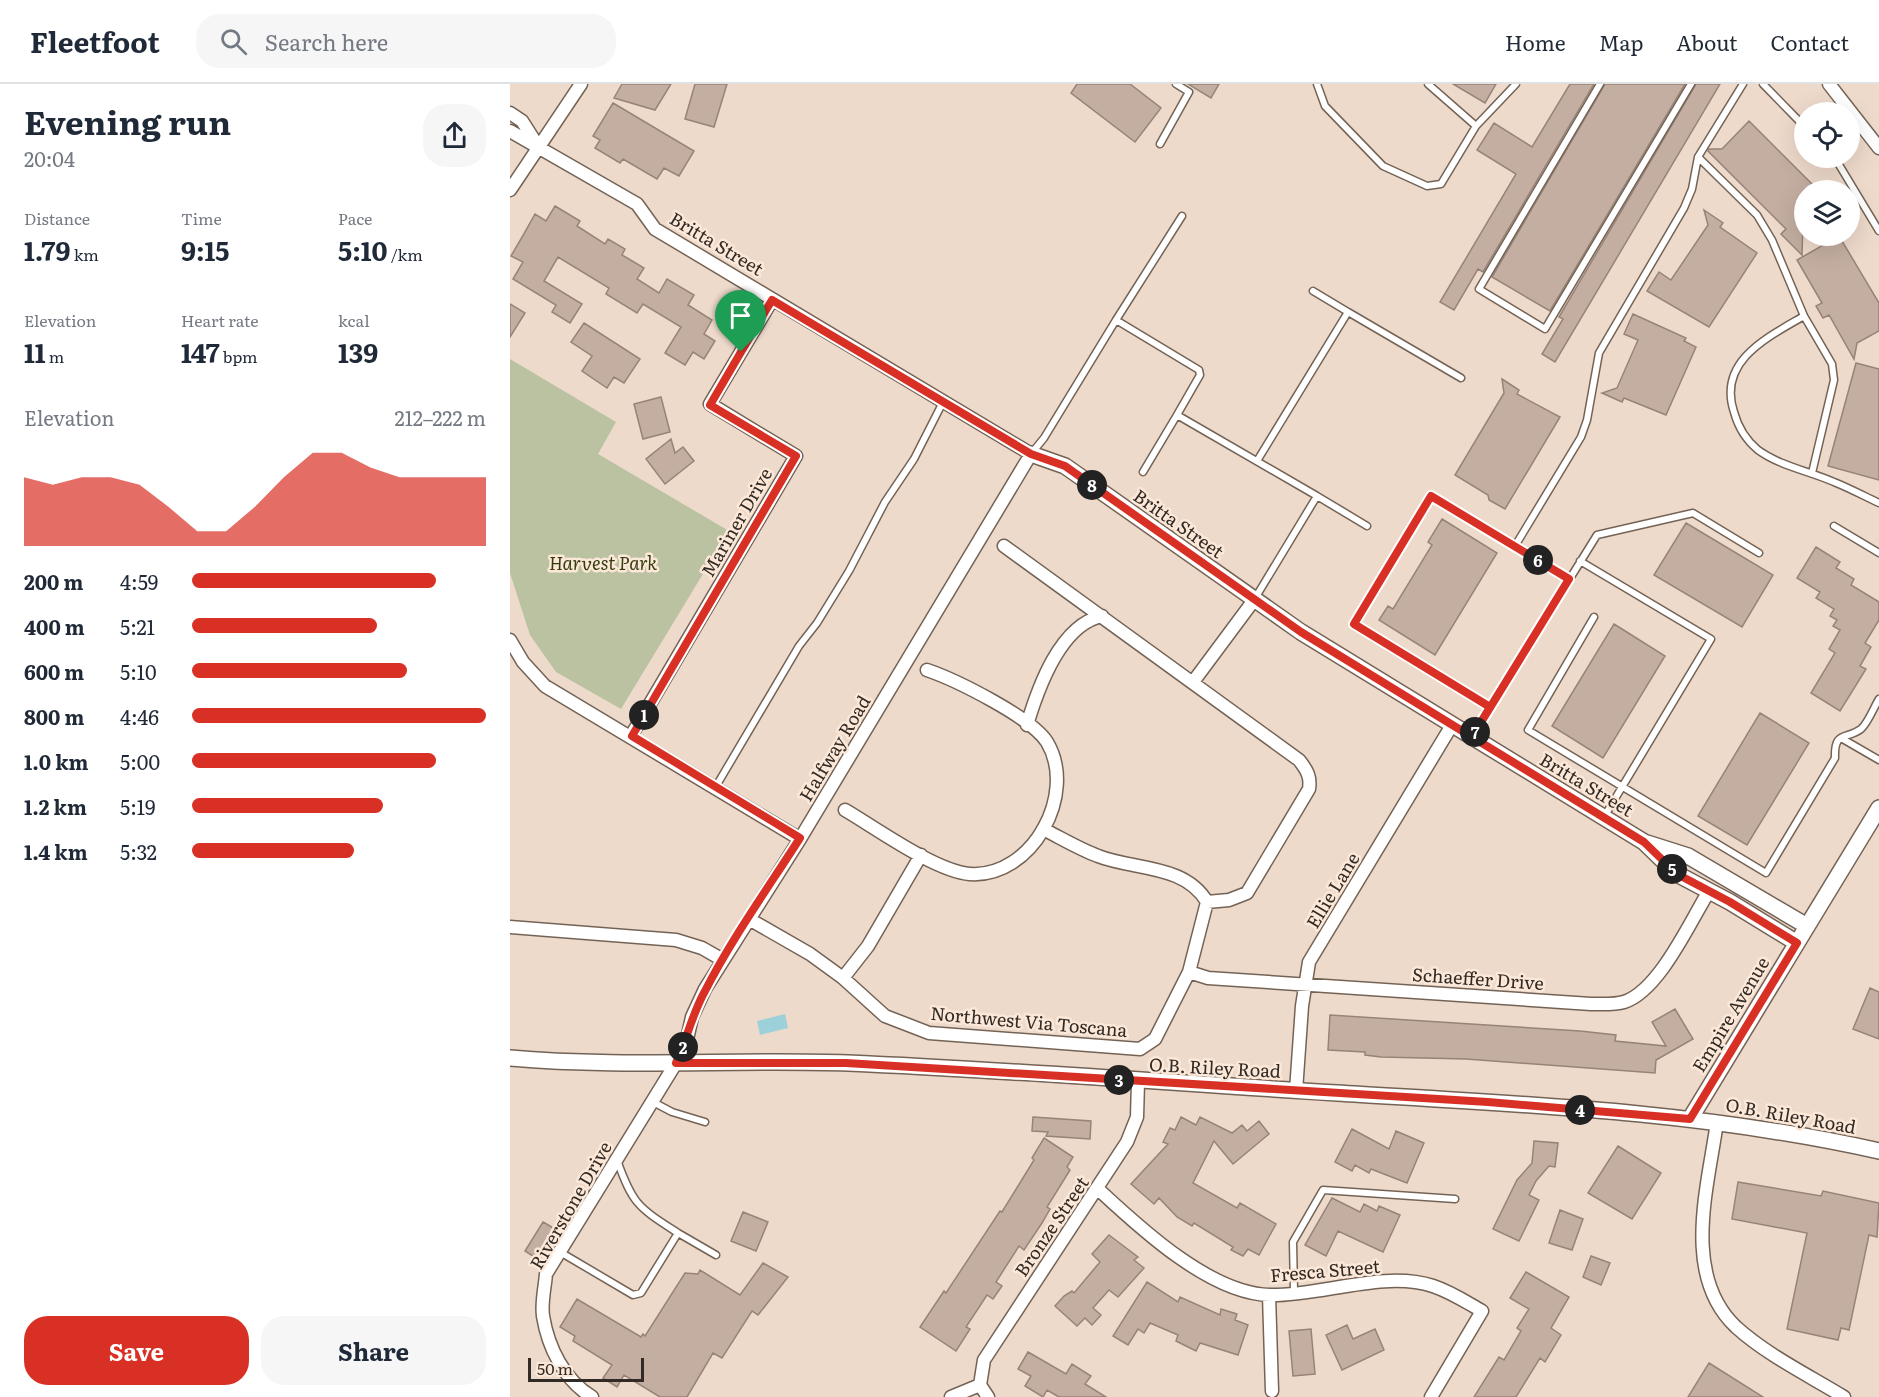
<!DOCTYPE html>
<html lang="en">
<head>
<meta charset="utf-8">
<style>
  :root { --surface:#fff; --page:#f6f6f7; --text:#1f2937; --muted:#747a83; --line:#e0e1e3; --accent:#d93025 }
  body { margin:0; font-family:Literata,serif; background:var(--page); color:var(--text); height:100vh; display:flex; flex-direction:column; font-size:22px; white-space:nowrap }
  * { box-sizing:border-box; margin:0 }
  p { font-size:20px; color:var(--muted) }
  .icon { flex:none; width:33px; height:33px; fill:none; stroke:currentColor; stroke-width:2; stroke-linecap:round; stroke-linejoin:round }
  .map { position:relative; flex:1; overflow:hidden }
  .drawer { display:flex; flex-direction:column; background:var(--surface); width:510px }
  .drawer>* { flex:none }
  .buttons { position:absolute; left:1284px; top:18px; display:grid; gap:12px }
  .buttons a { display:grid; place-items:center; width:66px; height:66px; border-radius:50%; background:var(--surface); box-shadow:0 6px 24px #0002; font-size:30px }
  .scale { position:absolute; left:18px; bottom:15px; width:116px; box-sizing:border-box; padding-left:6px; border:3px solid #322a24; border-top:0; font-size:16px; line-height:21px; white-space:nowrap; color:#322a24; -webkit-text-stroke:4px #fce8d8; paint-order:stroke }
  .pin { position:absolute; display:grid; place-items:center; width:51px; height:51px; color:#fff; margin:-62px -26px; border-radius:50% 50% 50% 0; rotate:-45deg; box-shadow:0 0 6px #0007 }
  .pin .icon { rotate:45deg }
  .km { position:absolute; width:30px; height:30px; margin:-15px; border-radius:50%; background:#222; color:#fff; font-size:16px; line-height:30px; text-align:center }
  .round { display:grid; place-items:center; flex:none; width:63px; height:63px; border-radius:24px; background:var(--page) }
  .head { display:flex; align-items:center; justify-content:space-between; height:102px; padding:0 24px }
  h1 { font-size:33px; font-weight:700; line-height:45px }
  .stats { display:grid; grid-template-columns:repeat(3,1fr); gap:9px; height:102px; padding:6px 24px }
  .stats div { display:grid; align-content:center }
  .stats b { font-size:26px; font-weight:700 }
  .stats small { font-size:16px; font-weight:400 }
  .stats p { font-size:16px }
  .chart { height:168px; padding:12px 24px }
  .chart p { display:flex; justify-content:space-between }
  .chart svg { width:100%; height:108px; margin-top:6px; fill:var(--accent); opacity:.7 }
  .button { display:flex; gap:12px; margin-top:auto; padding:12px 24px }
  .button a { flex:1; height:69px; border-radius:24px; background:var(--accent); color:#fff; font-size:24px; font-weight:700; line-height:69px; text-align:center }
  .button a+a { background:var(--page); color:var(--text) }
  ul { padding:0 24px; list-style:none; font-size:20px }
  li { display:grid; grid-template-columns:96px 72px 1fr; align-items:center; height:45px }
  li i { height:15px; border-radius:8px; background:var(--accent) }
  header { display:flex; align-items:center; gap:36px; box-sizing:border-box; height:84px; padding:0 30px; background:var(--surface); border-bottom:2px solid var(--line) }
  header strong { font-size:28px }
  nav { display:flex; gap:33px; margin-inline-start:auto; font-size:21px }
  .search { width:420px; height:54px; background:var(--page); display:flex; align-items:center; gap:15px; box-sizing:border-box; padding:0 21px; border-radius:24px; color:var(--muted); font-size:22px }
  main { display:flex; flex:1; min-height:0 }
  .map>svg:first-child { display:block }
  .green { fill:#bac2a2 }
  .water { fill:#9dd1da }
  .building { fill:#c4aea1; stroke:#978377; stroke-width:1.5 }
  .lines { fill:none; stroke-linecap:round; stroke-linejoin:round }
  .service-casing { stroke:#746355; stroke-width:9 }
  .minor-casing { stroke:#746355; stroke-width:15 }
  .tertiary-casing { stroke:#746355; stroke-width:18 }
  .service { stroke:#fff; stroke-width:6 }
  .minor { stroke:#fff; stroke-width:12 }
  .tertiary { stroke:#fff; stroke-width:15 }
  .route-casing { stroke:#fff; stroke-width:12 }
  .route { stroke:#d93025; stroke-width:8 }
  .labels { text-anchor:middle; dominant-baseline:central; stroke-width:5; stroke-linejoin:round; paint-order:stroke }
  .street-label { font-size:18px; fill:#322a24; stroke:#fce8d8 }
  .park-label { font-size:18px; font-style:italic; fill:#353d0f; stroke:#fce8d8 }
</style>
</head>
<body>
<header>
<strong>Fleetfoot</strong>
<div class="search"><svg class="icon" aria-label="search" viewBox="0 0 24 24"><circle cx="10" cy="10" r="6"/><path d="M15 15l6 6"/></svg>Search here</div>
<nav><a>Home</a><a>Map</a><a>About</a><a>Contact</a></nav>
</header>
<main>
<section class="drawer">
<div class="head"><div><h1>Evening run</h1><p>20:04</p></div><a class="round"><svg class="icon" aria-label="share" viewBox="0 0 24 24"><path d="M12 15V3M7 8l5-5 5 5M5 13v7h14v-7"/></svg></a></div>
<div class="stats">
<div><p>Distance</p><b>1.79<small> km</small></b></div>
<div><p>Time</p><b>9:15</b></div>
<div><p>Pace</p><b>5:10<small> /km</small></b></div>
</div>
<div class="stats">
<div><p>Elevation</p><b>11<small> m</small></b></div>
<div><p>Heart rate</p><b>147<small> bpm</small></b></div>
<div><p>kcal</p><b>139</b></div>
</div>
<div class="chart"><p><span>Elevation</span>212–222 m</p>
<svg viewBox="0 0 160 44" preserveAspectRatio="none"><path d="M0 44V16L10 19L20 16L30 16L40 19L50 28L60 38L70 38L80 28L90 16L100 6L110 6L120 12L130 16L140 16L150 16L160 16V44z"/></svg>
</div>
<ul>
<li><b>200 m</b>4:59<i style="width:83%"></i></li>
<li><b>400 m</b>5:21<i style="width:63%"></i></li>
<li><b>600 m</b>5:10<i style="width:73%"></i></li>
<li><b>800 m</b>4:46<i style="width:100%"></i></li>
<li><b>1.0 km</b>5:00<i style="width:83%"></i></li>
<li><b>1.2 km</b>5:19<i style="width:65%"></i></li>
<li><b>1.4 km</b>5:32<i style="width:55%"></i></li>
</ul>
<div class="button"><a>Save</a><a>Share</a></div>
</section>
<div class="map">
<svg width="1369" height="1313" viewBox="0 0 1369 1313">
  <rect width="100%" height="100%" fill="#eedacb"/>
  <path class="green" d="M 0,275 L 106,338 L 88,370 L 219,447 L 111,625 L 46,588 L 20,551 L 0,489 Z"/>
  <path class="water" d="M 275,930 L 278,944 L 250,951 L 247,937 Z"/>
  <path class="building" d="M 112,0 L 161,0 L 145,26 L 104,14 Z
    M 185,0 L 217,0 L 204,43 L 175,35 Z
    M 567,0 L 620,0 L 651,24 L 625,58 L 561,9 Z
    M 678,0 L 709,0 L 701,14 Z
    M 943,0 L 986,0 L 975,19 Z
    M 1060,0 L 1084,0 L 973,188 L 968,185 L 944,226 L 930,218 L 1006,90 L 967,66 L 984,39 L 1022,63 Z
    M 1095,0 L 1175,0 L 1040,227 L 982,193 Z
    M 1186,0 L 1210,0 L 1045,278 L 1032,270 L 1053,235 L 1049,233 Z
    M 103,19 L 184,67 L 169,92 L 154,84 L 147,95 L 113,75 L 110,79 L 85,64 L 90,56 L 83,52 Z
    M 1239,37 L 1308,106 L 1294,106 L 1292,171 L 1271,150 L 1276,145 L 1198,67 L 1199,65 L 1212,65 Z
    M 45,122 L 70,137 L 67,142 L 95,160 L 98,155 L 115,165 L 112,171 L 134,184 L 127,195 L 149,209 L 157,195 L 184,211 L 178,221 L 202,236 L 194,250 L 205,257 L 194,275 L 183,268 L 175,281 L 155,269 L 171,243 L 133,220 L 127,229 L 96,210 L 99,204 L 48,173 L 34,197 L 72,220 L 60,239 L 42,228 L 46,221 L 3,195 L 13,178 L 1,172 L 15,148 L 25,130 L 36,137 Z
    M 1194,126 L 1213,139 L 1210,143 L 1247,169 L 1199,243 L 1137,207 L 1149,188 L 1161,196 L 1198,141 Z
    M 1329,152 L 1369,219 L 1369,247 L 1347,259 L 1344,275 L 1319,231 L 1313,234 L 1306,222 L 1312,219 L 1287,176 Z
    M 0,220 L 15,229 L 0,253 Z
    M 1123,230 L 1176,254 L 1174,257 L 1186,263 L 1156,331 L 1114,314 L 1112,318 L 1092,309 L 1107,304 L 1128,256 L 1114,250 Z
    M 74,239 L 130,275 L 114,299 L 104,293 L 97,304 L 72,287 L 82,272 L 61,258 Z
    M 1346,279 L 1369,285 L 1369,396 L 1318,382 Z
    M 992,295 L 1009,306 L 1007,310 L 1050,333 L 995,425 L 979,416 L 978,411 L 945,391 L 994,309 Z
    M 151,313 L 160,348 L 133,355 L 124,320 Z
    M 161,355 L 165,369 L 173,363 L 184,377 L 155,400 L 136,375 Z
    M 932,435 L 987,469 L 925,571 L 869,536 L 878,522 L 883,525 L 922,461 L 918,458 Z
    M 1176,439 L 1263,491 L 1232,543 L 1144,491 Z
    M 1306,463 L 1330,478 L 1326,484 L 1344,495 L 1341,501 L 1369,518 L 1369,536 L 1355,559 L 1361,563 L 1350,582 L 1356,585 L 1330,627 L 1301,609 L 1325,569 L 1319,565 L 1330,546 L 1323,542 L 1327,536 L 1320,532 L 1324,525 L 1306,514 L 1310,508 L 1287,494 Z
    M 1104,540 L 1155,572 L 1093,674 L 1042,642 Z
    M 1250,629 L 1299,659 L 1237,761 L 1188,732 Z
    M 1360,904 L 1369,908 L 1369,955 L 1343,945 Z
    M 1165,925 L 1183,955 L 1146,976 L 1145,989 L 956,975 L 871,973 L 855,971 L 855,968 L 818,966 L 820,931 L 1070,947 L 1106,951 L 1105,957 L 1156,962 L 1142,938 Z
    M 523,1033 L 581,1037 L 580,1055 L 536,1052 L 538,1048 L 522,1047 Z
    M 671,1033 L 686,1041 L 690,1033 L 722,1049 L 732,1041 L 737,1047 L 749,1037 L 759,1050 L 723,1080 L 704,1057 L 683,1099 L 727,1124 L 730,1119 L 766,1140 L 749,1171 L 738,1165 L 733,1172 L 721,1166 L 723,1163 L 684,1139 L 682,1142 L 667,1133 L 649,1114 L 644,1120 L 621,1100 L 658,1060 L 653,1058 L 660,1044 L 665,1046 Z
    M 842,1045 L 879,1065 L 886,1047 L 914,1059 L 897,1099 L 861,1085 L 859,1089 L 845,1081 L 842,1087 L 825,1078 Z
    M 534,1054 L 563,1073 L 557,1083 L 560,1086 L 537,1123 L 540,1125 L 532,1139 L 514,1166 L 509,1162 L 486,1198 L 492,1202 L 483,1215 L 477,1211 L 456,1243 L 460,1245 L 446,1267 L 410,1243 L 434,1207 L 436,1209 L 490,1127 L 492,1128 L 524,1076 L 522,1074 Z
    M 1024,1057 L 1048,1059 L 1045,1083 L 1039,1082 L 1026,1097 L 1019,1111 L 1029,1116 L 1009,1157 L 983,1145 L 1007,1096 L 1022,1079 Z
    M 1108,1062 L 1151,1089 L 1122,1135 L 1078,1109 Z
    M 1228,1098 L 1311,1112 L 1313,1107 L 1369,1119 L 1367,1153 L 1359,1151 L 1339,1246 L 1331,1244 L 1328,1256 L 1277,1245 L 1297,1149 L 1222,1135 Z
    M 822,1114 L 850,1128 L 854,1120 L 867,1127 L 869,1122 L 890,1131 L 873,1168 L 828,1147 L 816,1172 L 795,1161 Z
    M 1050,1126 L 1073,1135 L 1062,1166 L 1039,1159 Z
    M 233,1128 L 258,1138 L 246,1167 L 221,1157 Z
    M 33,1138 L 47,1146 L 29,1176 L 15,1167 Z
    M 599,1151 L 628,1173 L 624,1176 L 634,1184 L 608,1213 L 599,1206 L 583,1224 L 591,1231 L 582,1241 L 575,1234 L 567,1242 L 545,1222 L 554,1212 L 562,1207 L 564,1209 L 590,1178 L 582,1170 Z
    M 1081,1172 L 1100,1179 L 1091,1201 L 1073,1193 Z
    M 253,1179 L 278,1193 L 248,1231 L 242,1227 L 212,1274 L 203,1269 L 177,1313 L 150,1313 L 114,1291 L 107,1303 L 93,1294 L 102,1281 L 63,1257 L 65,1252 L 50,1243 L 67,1215 L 131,1253 L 133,1250 L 135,1252 L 175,1189 L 188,1190 L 190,1186 L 230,1211 Z
    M 1016,1188 L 1059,1213 L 1041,1244 L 1051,1251 L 1035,1278 L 1030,1274 L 1006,1313 L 964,1313 L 989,1273 L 994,1276 L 1011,1247 L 1007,1244 L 1019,1225 L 1000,1214 Z
    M 637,1198 L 668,1218 L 670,1213 L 710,1231 L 711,1225 L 727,1230 L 725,1236 L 738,1241 L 728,1271 L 690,1259 L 686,1267 L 666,1257 L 668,1251 L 640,1239 L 634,1249 L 628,1245 L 618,1261 L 603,1252 Z
    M 837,1241 L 843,1255 L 865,1245 L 874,1266 L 832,1286 L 816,1251 Z
    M 801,1245 L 805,1290 L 783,1292 L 779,1247 Z
    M 518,1268 L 556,1290 L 562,1280 L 581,1292 L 575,1300 L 596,1313 L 549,1313 L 537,1306 L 533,1313 L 515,1302 L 521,1292 L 508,1285 Z
    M 1199,1279 L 1253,1313 L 1178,1313 Z"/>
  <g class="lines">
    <defs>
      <path id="service" d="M 807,0 L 815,22 L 873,82 L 917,102 L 931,100 L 966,42 L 1006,0
        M 918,0 L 966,42
        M 1090,0 L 969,205 L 1035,245 L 1181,0
        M 1253,0 L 1294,42
        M 650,60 L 679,8 L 666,0
        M 1188,73 L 1247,131 L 1262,156 L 1294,232 L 1322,280 L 1324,296 L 1302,389
        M 1325,74 L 1369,147
        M 803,207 L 838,228
        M 1294,232 C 1258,253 1207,277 1224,328 C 1228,343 1236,356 1248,366 C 1270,382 1299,387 1324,398 C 1339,404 1354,412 1369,419
        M 606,236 L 672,132
        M 521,370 L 534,354 L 606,236 L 689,286 L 690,291 L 667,331 L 807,412
        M 747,377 L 838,228 L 951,294
        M 633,388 L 667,331
        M 1324,442 L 1369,469
        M 1005,462 L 1071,353 L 1077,336 L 1089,269 L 1174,124 L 1182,105 L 1188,73 L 1233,0
        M 1070,477 L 1201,555 L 1094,733
        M 744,516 L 807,412 L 857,442
        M 1084,533 L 1018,646 L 1256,789 L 1325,674 C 1324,646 1336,656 1351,645 C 1358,639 1364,623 1369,615
        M 980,623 L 844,540 L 921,413 L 1059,495
        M 962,652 L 1087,451 L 1183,429 L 1249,469
        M 1331,654 L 1369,676
        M 205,704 L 289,562 L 307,539 L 339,487 L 375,418 L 404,375 L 433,318
        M 143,1018 L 162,1028 L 195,1038
        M 168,1149 L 206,1171
        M 50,1168 L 123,1211 L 131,1209 L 168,1149 C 128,1123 123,1121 107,1076
        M 784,1208 L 783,1158 L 813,1106 L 945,1115"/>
      <path id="minor" d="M 1319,0 L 1369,64
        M 0,29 L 12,37 L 28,62
        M 0,47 L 127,120 L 145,145 L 521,370 L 290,755 L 195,905 L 182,933 L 178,951 L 166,979 L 36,1190 C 35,1203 31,1219 33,1232 C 38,1263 54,1296 82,1313
        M 0,106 L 71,0
        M 494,462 L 789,676 C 797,686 801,693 799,705 L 737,809 L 719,816 L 697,818
        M 0,556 L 13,578 L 35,602 L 290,755
        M 683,598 L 744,516
        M 517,641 C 528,604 550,541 592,532
        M 121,652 L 286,372 L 200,320 L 262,216
        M 335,726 C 366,744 425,787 460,790 C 522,794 568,710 537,658 C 521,633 446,596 417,586
        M 239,835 L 300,870 L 333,894 L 375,932 L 419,949 L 630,965 L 645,955 L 679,888 L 697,818 C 675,780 623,786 588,772 C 569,765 551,754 533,745
        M 0,843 L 166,856 L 192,864 L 213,876
        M 679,888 L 698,894 L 1081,920 C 1091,920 1104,921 1114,918 C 1149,907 1180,838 1199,807
        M 333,894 L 358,862 L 411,771
        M 786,1007 L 792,922 L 799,878 L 942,641
        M 1207,1038 C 1198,1103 1171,1191 1226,1243 C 1257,1271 1298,1291 1334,1313
        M 588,1105 C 629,1143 700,1210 760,1211 C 811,1212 874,1186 923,1202 C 941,1208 956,1218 972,1227 L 921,1313
        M 759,1211 L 762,1307
        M 470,1301 L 474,1276 L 617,1058 L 627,1033 L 628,998
        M 470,1301 L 478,1313
        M 441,1313 L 470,1301"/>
      <path id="tertiary" d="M 521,370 L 555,382 L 791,548 L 1134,758 L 1167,790 L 1220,818 L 1287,859
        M 1137,759 L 1178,772 L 1297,842
        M 0,974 C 112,984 226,975 338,979 C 501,986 665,999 827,1009 C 1009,1020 1191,1027 1369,1067
        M 1180,1035 L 1369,724"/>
    </defs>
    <use href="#service" class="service-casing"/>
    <use href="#minor" class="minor-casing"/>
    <use href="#tertiary" class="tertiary-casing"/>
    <use href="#service" class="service"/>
    <use href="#minor" class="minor"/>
    <use href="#tertiary" class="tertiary"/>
  </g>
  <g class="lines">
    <defs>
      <path id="route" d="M 231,268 L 200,321 L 286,372 L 122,652 L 290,754 C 258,804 222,854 195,907 C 182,930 177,955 166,979 L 336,979 L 978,1018 L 1180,1035 L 1287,859 L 1220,818 L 1167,790 L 1134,758 L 962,653 L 1059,495 L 921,412 L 844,540 L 980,623 L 962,653 L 791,548 L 555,382 L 521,370 L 262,216 L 231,268"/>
    </defs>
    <use href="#route" class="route-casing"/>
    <use href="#route" class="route"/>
  </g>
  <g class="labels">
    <g class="street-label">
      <text transform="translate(207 159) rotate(31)">Britta Street</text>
      <text transform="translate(226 438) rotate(-60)">Mariner Drive</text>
      <text transform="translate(669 439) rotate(35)">Britta Street</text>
      <text transform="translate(324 664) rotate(-59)">Halfway Road</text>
      <text transform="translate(1077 700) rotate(31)">Britta Street</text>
      <text transform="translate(822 806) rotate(-59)">Ellie Lane</text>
      <text transform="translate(968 894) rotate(4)">Schaeffer Drive</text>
      <text transform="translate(1220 930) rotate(-59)">Empire Avenue</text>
      <text transform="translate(519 937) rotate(5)">Northwest Via Toscana</text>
      <text transform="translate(705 983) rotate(3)">O.B. Riley Road</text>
      <text transform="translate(1281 1031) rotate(10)">O.B. Riley Road</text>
      <text transform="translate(60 1121) rotate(-60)">Riverstone Drive</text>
      <text transform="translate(541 1142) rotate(-56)">Bronze Street</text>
      <text transform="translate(815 1186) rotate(-5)">Fresca Street</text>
    </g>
    <g class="park-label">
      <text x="93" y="478">Harvest Park</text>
    </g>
  </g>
</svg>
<div class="buttons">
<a><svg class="icon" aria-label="locate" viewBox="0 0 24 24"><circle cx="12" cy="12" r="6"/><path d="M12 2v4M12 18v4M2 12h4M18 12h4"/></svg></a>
<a><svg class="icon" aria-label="layers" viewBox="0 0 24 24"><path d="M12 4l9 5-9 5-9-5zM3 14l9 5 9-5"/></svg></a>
</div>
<div class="scale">50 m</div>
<div class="pin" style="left:231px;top:268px;background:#1e9e55"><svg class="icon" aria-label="arrive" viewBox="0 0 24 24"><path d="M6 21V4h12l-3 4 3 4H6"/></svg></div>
<b class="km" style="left:134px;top:631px">1</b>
<b class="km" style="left:173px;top:963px">2</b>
<b class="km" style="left:609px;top:996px">3</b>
<b class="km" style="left:1070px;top:1026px">4</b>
<b class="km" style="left:1162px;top:785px">5</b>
<b class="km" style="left:1028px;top:476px">6</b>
<b class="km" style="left:965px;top:648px">7</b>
<b class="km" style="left:582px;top:401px">8</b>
</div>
</main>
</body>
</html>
